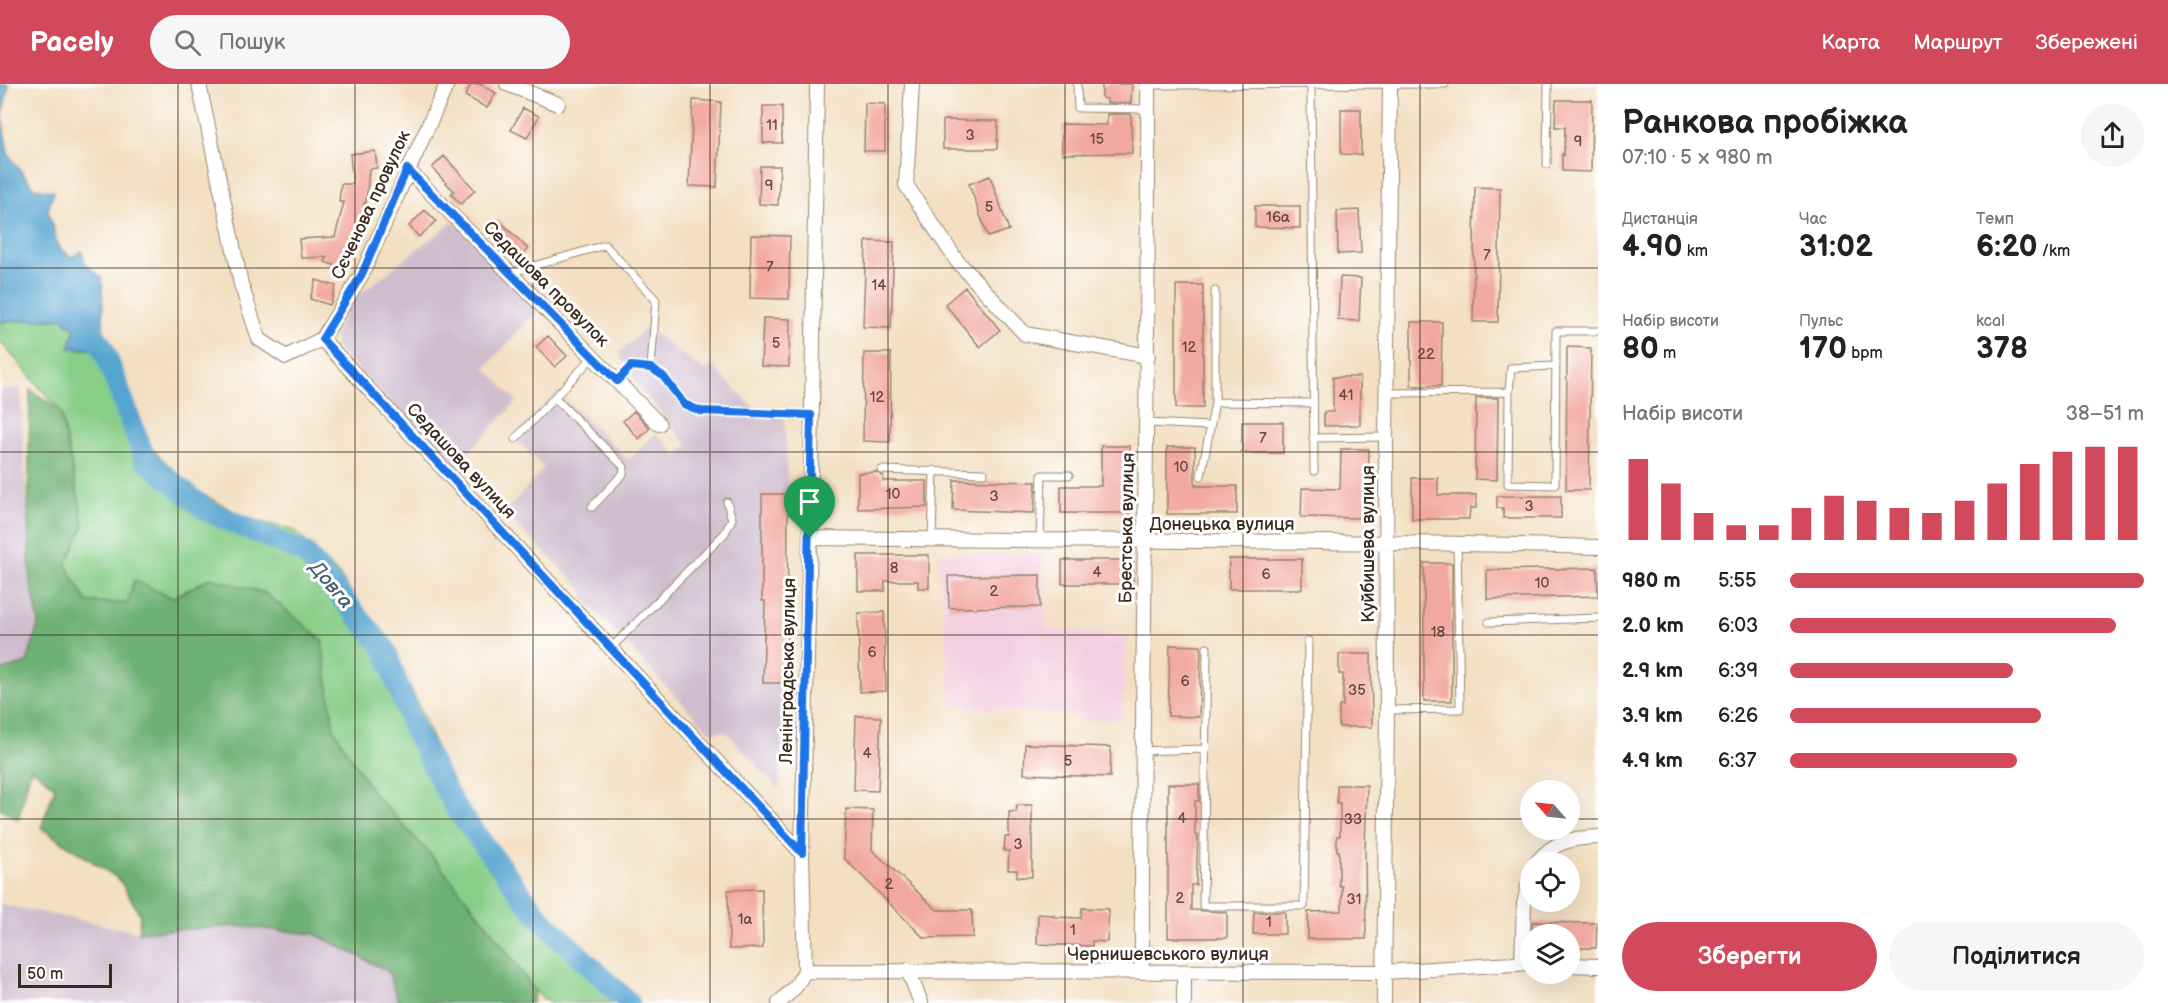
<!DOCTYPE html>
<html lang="uk">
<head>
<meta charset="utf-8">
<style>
  :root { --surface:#fff; --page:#f6f6f6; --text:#222; --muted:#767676; --accent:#d1495b }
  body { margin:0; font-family:"Balsamiq Sans",sans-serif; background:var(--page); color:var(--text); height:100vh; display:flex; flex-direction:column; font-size:22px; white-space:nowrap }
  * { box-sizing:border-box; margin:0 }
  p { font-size:20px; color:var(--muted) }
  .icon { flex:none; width:33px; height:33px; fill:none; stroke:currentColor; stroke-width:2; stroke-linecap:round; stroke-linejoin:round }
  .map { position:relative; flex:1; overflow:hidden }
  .panel { display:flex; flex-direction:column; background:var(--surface); width:570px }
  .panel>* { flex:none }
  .needle { width:39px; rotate:297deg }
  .tools { position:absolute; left:1520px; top:696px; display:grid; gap:12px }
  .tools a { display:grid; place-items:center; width:60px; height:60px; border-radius:50%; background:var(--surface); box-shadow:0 6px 24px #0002; font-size:30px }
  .scale { position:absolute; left:18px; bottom:15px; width:94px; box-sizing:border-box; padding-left:6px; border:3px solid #3b2a1e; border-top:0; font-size:16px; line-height:21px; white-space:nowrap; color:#3b2a1e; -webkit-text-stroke:4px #fff; paint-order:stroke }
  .pin { position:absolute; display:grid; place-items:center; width:51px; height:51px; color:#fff; margin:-62px -26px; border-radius:50% 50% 50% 0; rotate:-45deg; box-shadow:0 0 6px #0007 }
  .pin .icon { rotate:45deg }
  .round { display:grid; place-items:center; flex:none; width:63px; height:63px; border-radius:32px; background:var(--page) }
  .headline { display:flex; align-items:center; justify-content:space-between; height:102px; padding:0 24px }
  h1 { font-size:33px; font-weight:700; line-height:45px }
  .figures { display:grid; grid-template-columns:repeat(3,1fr); gap:9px; height:102px; padding:6px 24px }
  .figures div { display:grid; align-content:center }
  .figures b { font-size:30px; font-weight:700 }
  .figures small { font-size:16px; font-weight:400 }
  .figures p { font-size:16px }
  .chart { height:168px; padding:12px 24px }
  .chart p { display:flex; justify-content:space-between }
  .chart svg { width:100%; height:108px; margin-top:6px; stroke:var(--accent); stroke-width:6 }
  .cta { display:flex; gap:12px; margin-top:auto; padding:12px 24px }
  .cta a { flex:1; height:69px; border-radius:36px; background:var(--accent); color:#fff; font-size:24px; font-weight:700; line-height:69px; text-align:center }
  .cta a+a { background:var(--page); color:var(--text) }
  ul { padding:0 24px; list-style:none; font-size:20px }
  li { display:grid; grid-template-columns:96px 72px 1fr; align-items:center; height:45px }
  li i { height:15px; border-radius:8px; background:var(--accent) }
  header { display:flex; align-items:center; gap:36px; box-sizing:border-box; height:84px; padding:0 30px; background:var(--accent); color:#fff }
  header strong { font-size:28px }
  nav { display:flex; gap:33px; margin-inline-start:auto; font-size:21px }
  .search { width:420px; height:54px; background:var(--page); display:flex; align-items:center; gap:15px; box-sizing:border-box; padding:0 21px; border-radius:33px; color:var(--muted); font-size:22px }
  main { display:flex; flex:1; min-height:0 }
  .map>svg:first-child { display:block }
  .built { fill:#f3cfdf }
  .industrial { fill:#cfbdce }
  .green { fill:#88ce88; stroke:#627c53; stroke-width:1.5 }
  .forest { fill:#6eb174; stroke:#546e49; stroke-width:1.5 }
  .water { fill:#57a4d0; stroke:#496777; stroke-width:1.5 }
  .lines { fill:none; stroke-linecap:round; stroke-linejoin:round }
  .river { stroke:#57a4d0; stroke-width:22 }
  .building { fill:#f2a79f }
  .lane-casing { stroke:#978470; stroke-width:9 }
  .street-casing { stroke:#978470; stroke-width:16 }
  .lane { stroke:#fff; stroke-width:7 }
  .street { stroke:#fff; stroke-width:14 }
  .route-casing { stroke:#fff; stroke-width:12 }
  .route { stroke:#1a73e8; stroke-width:8 }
  .grid { fill:none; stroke:#3b2a1e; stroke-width:1.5; stroke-opacity:0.55 }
  .labels { text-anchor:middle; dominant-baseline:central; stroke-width:6; stroke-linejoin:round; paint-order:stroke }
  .number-label { font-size:15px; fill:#69493e }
  .street-label { font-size:18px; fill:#3b2a1e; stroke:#fff }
  .water-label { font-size:20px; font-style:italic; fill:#48616e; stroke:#fff }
</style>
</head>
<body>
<header>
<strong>Pacely</strong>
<div class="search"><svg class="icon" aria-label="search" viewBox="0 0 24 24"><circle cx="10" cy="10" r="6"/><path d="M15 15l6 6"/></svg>Пошук</div>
<nav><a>Карта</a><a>Маршрут</a><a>Збережені</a></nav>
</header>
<main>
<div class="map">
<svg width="1598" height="919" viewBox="0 0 1598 919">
  <rect width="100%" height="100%" fill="#fff"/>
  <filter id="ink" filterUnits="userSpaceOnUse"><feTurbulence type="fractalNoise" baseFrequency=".0167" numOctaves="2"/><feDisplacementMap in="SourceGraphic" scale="12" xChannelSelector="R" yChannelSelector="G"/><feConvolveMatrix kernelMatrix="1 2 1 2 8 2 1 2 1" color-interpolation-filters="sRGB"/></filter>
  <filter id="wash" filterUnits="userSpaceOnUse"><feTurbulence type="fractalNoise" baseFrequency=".008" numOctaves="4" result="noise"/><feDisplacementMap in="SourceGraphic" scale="24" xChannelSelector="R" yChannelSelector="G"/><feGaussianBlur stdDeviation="1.35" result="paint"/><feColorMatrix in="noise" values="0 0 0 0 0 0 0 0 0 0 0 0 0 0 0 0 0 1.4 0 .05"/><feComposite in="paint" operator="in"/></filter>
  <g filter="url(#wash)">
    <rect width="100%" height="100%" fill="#f3dfc1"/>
    <path class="built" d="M 938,469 L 1043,470 L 1046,544 L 1127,552 L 1122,635 L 1077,637 L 1075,631 L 951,622 Z"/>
    <path class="industrial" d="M 454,137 L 538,227 L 485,284 L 517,317 L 456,382 L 336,264 L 334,250 L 352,216 Z
      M 646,243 L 704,287 L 712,282 L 753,323 L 784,326 L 788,410 L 762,410 L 774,517 L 764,528 L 763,599 L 787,599 L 779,705 L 725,647 L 710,648 L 585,516 L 583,506 L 504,429 L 544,384 L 513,353 L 558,308 L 629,376 L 656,349 L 677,371 L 688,361 L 636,300 L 619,270 Z
      M 21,304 L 30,496 L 39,538 L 27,579 L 0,587 L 0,305 Z
      M 0,820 L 139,848 L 237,842 L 315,850 L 388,887 L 399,919 L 0,919 Z"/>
    <path class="green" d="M 62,234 L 75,245 L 70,264 L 104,266 L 153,366 L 193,405 L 248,435 L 295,447 L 339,491 L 360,521 L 413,609 L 436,664 L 455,723 L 517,789 L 544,828 L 596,879 L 620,912 L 621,919 L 549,919 L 535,907 L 485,838 L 430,770 L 373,709 L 334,646 L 322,556 L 265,509 L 210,494 L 172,514 L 134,497 L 128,519 L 87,518 L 66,481 L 84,441 L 60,327 L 0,257 L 0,238 Z"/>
    <path class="forest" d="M 30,305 L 60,327 L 84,441 L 66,481 L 87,518 L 128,519 L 134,496 L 173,514 L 210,494 L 265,509 L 322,556 L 334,646 L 373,709 L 430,770 L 485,838 L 535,907 L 532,919 L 399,919 L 388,887 L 315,850 L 237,842 L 139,848 L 140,830 L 119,795 L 41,744 L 55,703 L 31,684 L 18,736 L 0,724 L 0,587 L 27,579 L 39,538 L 30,496 L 28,433 Z"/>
    <path class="water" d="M 0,0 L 9,0 L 2,32 L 8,70 L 34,104 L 54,107 L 48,126 L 59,165 L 72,173 L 82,167 L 85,179 L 102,194 L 104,266 L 69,264 L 75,245 L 62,234 L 0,238 Z"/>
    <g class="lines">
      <path class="river" d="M 88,240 L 104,266 L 145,375 L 207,427 L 305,469 L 385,565 L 413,644 L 455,723 L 539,833 L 629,919"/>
    </g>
    <g id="blocks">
      <path class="building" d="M 471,0 L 480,0 L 496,9 L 487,24 L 465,12 Z
        M 1102,0 L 1132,0 L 1131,19 L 1107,19 L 1107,15 L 1102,14 Z
        M 693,16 L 721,18 L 717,103 L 689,102 Z
        M 1556,16 L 1592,16 L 1591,88 L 1562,87 L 1562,70 L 1564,71 L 1565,43 L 1555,43 Z
        M 865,19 L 885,20 L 885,67 L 864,67 Z
        M 763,22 L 782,22 L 782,59 L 763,59 Z
        M 523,24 L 539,32 L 527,54 L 511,46 Z
        M 1341,25 L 1361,25 L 1361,71 L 1341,70 Z
        M 1107,30 L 1131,30 L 1132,69 L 1062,70 L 1062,40 L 1107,41 Z
        M 943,36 L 998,37 L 997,65 L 943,65 Z
        M 375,67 L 377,84 L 369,85 L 366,120 L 364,119 L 357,149 L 343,184 L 325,178 L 327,173 L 301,174 L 299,155 L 335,153 L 344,118 L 339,118 L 341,100 L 353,100 L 350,70 Z
        M 444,72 L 475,106 L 461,120 L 451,110 L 454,107 L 432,84 Z
        M 760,82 L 780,82 L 778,121 L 759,120 Z
        M 990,92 L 1009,146 L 988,153 L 969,100 Z
        M 1475,103 L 1500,104 L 1498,238 L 1473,238 Z
        M 1255,122 L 1300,122 L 1300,144 L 1255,143 Z
        M 425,126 L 436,137 L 419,153 L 409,142 Z
        M 1359,126 L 1361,169 L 1338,170 L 1337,127 Z
        M 499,136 L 528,165 L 518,175 L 489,145 Z
        M 751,151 L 790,152 L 789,215 L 750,214 Z
        M 866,157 L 894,158 L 891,244 L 863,243 Z
        M 1340,193 L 1361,194 L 1359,237 L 1338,236 Z
        M 316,196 L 336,202 L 330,221 L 310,215 Z
        M 1176,201 L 1203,201 L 1203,324 L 1176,324 Z
        M 965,203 L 1000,246 L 980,263 L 945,220 Z
        M 763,234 L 790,235 L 789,283 L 761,282 Z
        M 1411,238 L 1442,238 L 1441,302 L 1411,302 Z
        M 548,252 L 567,272 L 555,283 L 536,263 Z
        M 1567,263 L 1591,264 L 1589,406 L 1566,406 Z
        M 864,269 L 891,269 L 890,358 L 863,357 Z
        M 1333,293 L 1360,293 L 1360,341 L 1324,342 L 1324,328 L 1333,328 Z
        M 1476,314 L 1498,314 L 1497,396 L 1475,395 Z
        M 634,327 L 650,344 L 639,355 L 623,337 Z
        M 1242,338 L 1283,338 L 1283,369 L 1242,369 Z
        M 1101,362 L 1130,362 L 1130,429 L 1061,429 L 1061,402 L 1101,402 Z
        M 1167,363 L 1195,363 L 1195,402 L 1237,402 L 1237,430 L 1167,430 Z
        M 1341,365 L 1369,365 L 1367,434 L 1301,433 L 1302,404 L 1340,405 Z
        M 876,388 L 883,392 L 883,397 L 927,397 L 927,423 L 858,425 L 858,389 Z
        M 1412,394 L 1438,394 L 1438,411 L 1476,411 L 1476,424 L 1470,424 L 1469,435 L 1412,435 Z
        M 954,396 L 1036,398 L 1034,429 L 953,426 Z
        M 762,410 L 788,410 L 787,599 L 763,599 L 765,517 L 762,517 Z
        M 1497,412 L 1561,412 L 1561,434 L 1503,434 L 1503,424 L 1497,424 Z
        M 858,471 L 929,471 L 929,504 L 918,504 L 918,497 L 885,497 L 885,507 L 858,507 Z
        M 1229,475 L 1302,475 L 1302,505 L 1229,505 Z
        M 1062,476 L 1133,476 L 1133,500 L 1062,500 Z
        M 1424,479 L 1452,479 L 1452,617 L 1424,617 Z
        M 1597,484 L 1598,512 L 1487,515 L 1487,486 Z
        M 1040,491 L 1040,523 L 949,524 L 948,492 Z
        M 884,528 L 886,607 L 860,608 L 858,529 Z
        M 1170,561 L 1201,562 L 1199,633 L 1168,632 Z
        M 1339,570 L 1371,570 L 1372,643 L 1339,643 L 1339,622 L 1343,622 L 1343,590 L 1339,590 Z
        M 856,632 L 881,633 L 878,707 L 854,706 Z
        M 1025,660 L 1111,663 L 1110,693 L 1024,690 Z
        M 1168,700 L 1199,700 L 1199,717 L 1195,717 L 1195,751 L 1198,751 L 1196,801 L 1191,801 L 1191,826 L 1227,828 L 1227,854 L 1168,854 Z
        M 1337,701 L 1367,701 L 1365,767 L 1366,855 L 1308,855 L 1308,828 L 1342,827 L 1342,802 L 1339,802 L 1339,767 L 1337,767 L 1337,752 L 1340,752 L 1340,719 L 1337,719 Z
        M 1017,721 L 1032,721 L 1032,793 L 1017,793 L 1017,786 L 1008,786 L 1009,767 L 1004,767 L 1005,753 L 1009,753 L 1009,728 L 1016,728 Z
        M 846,725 L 873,726 L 872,766 L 937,826 L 972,826 L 973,853 L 924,854 L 844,774 Z
        M 762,805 L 763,864 L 729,865 L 728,806 Z
        M 1082,824 L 1109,825 L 1107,858 L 1092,857 L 1092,862 L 1037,860 L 1038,830 L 1054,831 L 1053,833 L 1081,834 Z
        M 1254,828 L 1285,828 L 1285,850 L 1253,850 Z
        M 1532,838 L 1597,839 L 1596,864 L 1569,864 L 1569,850 L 1532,850 Z"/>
    </g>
  </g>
  <g filter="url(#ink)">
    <use href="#blocks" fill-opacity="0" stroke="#978470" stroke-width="1.5"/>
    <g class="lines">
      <defs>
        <path id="lane" d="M 1077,0 L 1078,24 L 1148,25
          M 1311,0 L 1314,387
          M 1148,1 L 1445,0
          M 1547,80 L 1548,0
          M 510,189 L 605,161 L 656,216 L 651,284
          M 617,297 L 631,282 L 651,284 L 663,292 L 684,320 L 700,327 L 811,331
          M 1509,308 L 1511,284 L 1556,282
          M 1387,309 L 1509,308 L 1508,400 L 1555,401 L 1556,247 L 1598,247
          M 554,313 L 624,383 L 623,390 L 592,423
          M 1215,318 L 1313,319
          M 1147,339 L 1209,342
          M 1313,354 L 1386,353
          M 515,355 L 593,273
          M 881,386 L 984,389
          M 1201,392 L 1215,318 L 1215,207
          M 1040,455 L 1042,391 L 1069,391
          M 932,456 L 934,386
          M 1489,538 L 1598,534
          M 611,564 L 725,449 L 732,435 L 727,418
          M 1207,564 L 1203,822 L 1304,822 L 1308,557
          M 1387,626 L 1460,625 L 1457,459
          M 1141,667 L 1204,665"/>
        <path id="street" d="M 199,0 L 241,200 L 259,255 L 286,273 L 322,255 L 802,769
          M 507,0 L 558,20
          M 912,0 L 906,101 L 957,177 L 1025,250 L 1148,272
          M 407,85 L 659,340
          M 322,255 L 362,190 L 447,0
          M 810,454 C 1073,458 1335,455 1598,463
          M 1537,778 C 1554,757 1572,754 1598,753
          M 1522,879 L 1524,820 L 1530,795
          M 1569,881 L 1598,882
          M 908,886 L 921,919
          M 805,887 L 802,769 L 810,454 L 817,0
          M 805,887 L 1384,888 L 1530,879
          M 1142,888 C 1141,592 1149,296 1148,0
          M 779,919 L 796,902 L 805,887
          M 1184,919 L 1184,889
          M 1384,919 L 1387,626 L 1386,353 L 1390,0"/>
      </defs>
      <use href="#lane" class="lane-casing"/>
      <use href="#street" class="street-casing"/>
      <use href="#lane" class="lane"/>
      <use href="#street" class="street"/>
    </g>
  </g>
  <g class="lines" filter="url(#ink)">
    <defs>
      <path id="route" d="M 407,85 L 617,297 L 631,282 L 651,284 L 663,292 L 684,320 L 700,327 L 811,331 L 802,769 L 322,255 L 362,190 Z"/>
    </defs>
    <use href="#route" class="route-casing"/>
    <use href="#route" class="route"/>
  </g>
  <path class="grid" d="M 178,0 L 178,919M 355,0 L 355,919M 533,0 L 533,919M 710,0 L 710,919M 888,0 L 888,919M 1065,0 L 1065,919M 1243,0 L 1243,919M 1420,0 L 1420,919M 0,184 L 1598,184M 0,368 L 1598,368M 0,551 L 1598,551M 0,735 L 1530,735M 1569,735 L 1598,735"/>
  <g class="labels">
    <g class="number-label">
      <text x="772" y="41">11</text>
      <text x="970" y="51">3</text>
      <text x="1097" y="55">15</text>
      <text x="1578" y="57">9</text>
      <text x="769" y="101">9</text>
      <text x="989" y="123">5</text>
      <text x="1278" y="133">16а</text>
      <text x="1487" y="171">7</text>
      <text x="770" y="183">7</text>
      <text x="879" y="201">14</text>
      <text x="776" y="259">5</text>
      <text x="1189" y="263">12</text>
      <text x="1426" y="270">22</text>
      <text x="1346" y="311">41</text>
      <text x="877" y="313">12</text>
      <text x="1263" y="354">7</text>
      <text x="1181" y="383">10</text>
      <text x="893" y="410">10</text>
      <text x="994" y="412">3</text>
      <text x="1529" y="422">3</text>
      <text x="894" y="484">8</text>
      <text x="1097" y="488">4</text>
      <text x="1266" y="490">6</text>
      <text x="1542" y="499">10</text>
      <text x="994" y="507">2</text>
      <text x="1438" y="548">18</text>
      <text x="872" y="568">6</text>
      <text x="1185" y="597">6</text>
      <text x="1357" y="606">35</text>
      <text x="867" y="669">4</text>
      <text x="1068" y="677">5</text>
      <text x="1182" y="734">4</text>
      <text x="1353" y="735">33</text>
      <text x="1018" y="760">3</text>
      <text x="889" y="800">2</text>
      <text x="1180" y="814">2</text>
      <text x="1354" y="815">31</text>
      <text x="745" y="835">1а</text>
      <text x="1269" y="838">1</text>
      <text x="1073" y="846">1</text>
    </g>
    <g class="street-label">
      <text transform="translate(371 121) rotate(-65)">Сєченова провулок</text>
      <text transform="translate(546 200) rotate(45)">Седашова провулок</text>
      <text transform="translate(461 377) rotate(47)">Седашова вулиця</text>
      <text x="1222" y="440">Донецька вулиця</text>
      <text transform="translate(1127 444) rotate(-89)">Брестська вулиця</text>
      <text transform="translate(1368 460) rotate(-90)">Куйбишева вулиця</text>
      <text transform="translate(788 587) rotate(-89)">Ленінградська вулиця</text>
      <text x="1168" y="870">Чернишевського вулиця</text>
    </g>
    <g class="water-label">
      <text transform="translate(331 501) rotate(50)">Довга</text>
    </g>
  </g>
</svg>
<div class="tools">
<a><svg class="needle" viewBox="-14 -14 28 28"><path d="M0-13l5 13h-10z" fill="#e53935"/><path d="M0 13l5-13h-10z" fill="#767676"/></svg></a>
<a><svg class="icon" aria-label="locate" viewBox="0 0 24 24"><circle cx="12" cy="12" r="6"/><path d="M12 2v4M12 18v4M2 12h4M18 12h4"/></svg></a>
<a><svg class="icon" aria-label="layers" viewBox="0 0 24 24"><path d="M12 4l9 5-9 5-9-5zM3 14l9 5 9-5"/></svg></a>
</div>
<div class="scale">50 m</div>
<div class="pin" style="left:810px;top:454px;background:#1e9e55"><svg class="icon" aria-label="arrive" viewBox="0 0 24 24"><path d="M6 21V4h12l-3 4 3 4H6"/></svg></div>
</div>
<section class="panel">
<div class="headline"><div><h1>Ранкова пробіжка</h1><p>07:10 · 5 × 980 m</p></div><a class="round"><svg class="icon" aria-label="share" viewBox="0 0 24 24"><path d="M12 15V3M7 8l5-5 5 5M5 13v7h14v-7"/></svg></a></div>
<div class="figures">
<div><p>Дистанція</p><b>4.90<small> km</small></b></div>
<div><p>Час</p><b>31:02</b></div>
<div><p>Темп</p><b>6:20<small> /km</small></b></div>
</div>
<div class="figures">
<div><p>Набір висоти</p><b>80<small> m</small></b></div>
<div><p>Пульс</p><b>170<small> bpm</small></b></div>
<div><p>kcal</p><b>378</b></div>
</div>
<div class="chart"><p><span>Набір висоти</span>38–51 m</p>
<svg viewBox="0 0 160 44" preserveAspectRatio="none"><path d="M5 44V11M15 44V21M25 44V33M35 44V38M45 44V38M55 44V31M65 44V26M75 44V28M85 44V31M95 44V33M105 44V28M115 44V21M125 44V13M135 44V8M145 44V6M155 44V6"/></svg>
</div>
<ul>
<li><b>980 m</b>5:55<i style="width:100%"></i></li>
<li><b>2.0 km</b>6:03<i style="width:92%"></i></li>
<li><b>2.9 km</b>6:39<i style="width:63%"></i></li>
<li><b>3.9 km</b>6:26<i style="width:71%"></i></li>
<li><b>4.9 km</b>6:37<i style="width:64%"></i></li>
</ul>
<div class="cta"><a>Зберегти</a><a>Поділитися</a></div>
</section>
</main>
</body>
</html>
